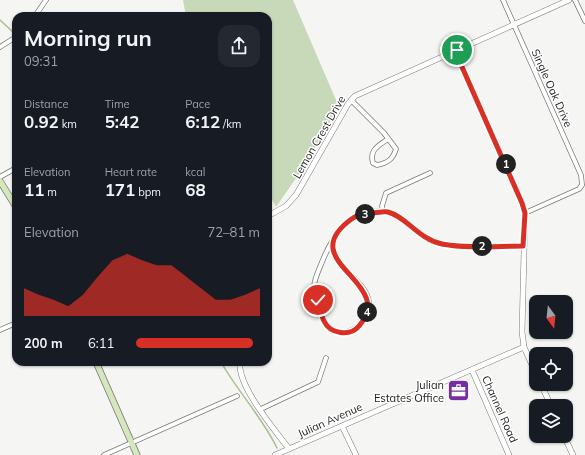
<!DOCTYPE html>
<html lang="en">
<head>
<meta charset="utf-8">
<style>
  :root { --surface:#171b24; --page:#242831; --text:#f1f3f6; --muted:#9ea1a6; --accent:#d93025 }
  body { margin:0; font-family:Mulish,sans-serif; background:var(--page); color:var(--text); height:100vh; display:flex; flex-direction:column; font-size:15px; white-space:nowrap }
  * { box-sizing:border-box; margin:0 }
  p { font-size:13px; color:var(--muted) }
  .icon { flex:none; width:22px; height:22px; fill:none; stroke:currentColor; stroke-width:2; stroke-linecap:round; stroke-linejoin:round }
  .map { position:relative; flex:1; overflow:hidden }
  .side { position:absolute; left:12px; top:12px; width:260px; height:354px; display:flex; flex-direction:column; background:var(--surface); border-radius:12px; box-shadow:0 1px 3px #0004 }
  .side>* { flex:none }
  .needle { width:26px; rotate:165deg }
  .controls { position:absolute; left:529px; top:295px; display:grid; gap:8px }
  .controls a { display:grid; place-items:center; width:44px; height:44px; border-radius:8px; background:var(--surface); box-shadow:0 1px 3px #0004; font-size:20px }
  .pin { position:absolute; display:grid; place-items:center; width:34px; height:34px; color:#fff; margin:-17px; border:2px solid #fff; border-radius:50%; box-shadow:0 1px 4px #0007 }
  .km { position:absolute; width:20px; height:20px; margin:-10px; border-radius:50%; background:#222; color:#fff; font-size:11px; line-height:20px; text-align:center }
  .round { display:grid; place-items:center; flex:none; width:42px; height:42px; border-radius:12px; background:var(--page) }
  .summary { display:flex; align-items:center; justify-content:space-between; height:68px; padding:0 12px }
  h1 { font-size:22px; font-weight:700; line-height:30px }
  .stats { display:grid; grid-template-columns:repeat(3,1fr); gap:6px; height:68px; padding:4px 12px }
  .stats div { display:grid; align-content:center }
  .stats b { font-size:17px; font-weight:700 }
  .stats small { font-size:11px; font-weight:400 }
  .stats p { font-size:11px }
  .chart { height:112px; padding:8px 12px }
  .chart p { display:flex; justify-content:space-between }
  .chart svg { width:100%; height:72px; margin-top:4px; fill:var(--accent); opacity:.7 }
  ul { padding:0 12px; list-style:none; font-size:13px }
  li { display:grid; grid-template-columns:64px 48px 1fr; align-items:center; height:30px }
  li i { height:10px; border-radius:5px; background:var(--accent) }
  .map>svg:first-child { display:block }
  .grass { fill:#c7d9b9 }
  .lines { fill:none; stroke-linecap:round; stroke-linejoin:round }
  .stream { stroke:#a5c08c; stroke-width:1.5 }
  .minor-casing { stroke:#797a78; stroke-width:5.5 }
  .tertiary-casing { stroke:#797a78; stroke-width:6 }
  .secondary-casing { stroke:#797a78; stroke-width:7 }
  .minor { stroke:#fff; stroke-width:4 }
  .tertiary { stroke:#fff; stroke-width:5 }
  .secondary { stroke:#d5e7bd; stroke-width:5.5 }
  .route-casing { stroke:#fff; stroke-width:8 }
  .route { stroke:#d93025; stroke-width:5 }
  .labels { text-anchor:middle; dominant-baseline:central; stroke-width:3; stroke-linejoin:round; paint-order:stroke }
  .street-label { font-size:11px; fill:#1d1e1d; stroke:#fff }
  .poi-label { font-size:11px; fill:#1d1e1d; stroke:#fff; text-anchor:end }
</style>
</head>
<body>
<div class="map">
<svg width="585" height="455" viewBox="0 0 585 455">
  <rect width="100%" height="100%" fill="#f5f6f3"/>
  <path class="grass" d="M 183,0 L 293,0 L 339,107 L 301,171 L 276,207 L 268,192 L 268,16 L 186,16 Z"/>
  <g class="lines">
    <path class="stream" d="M 0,20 L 14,33
      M 221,362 C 238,392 262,417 277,448"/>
    <defs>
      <path id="minor" d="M 503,0 L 581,175 L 582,185
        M 575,0 L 585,21
        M 35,16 L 46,0
        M 0,47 L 16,37
        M 351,100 L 384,133 L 396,149 C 393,159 388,163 377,165 L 373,163 C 369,150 378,146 388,139
        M 0,177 L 16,168
        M 383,212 L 382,206 L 386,193 L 430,173
        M 525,213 L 579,189 L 582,185
        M 333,239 C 331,270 365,277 369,302 C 372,327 333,347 324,319 C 320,310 315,297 314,287 C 314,279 319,270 322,262 C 334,232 350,210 385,211 C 401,212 418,237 436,242 C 463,250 495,246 523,247
        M 0,330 L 16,323
        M 261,409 L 318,382 L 326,358
        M 104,455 L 237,396"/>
      <path id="tertiary" d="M 455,51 L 522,203 L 525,213 L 522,332 L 524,347 L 536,374
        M 268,216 L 286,206 L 296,195 L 348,104 L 355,96 L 569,0
        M 240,362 C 237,386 275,430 289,449
        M 472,370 L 509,455
        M 541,384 L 551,406
        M 342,426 L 356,455
        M 564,436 L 573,455
        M 275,455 L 524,347"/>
      <path id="secondary" d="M 0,181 L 16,207
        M 96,362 L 137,455"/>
    </defs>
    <use href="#minor" class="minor-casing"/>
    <use href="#tertiary" class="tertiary-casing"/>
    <use href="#secondary" class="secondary-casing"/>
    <use href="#minor" class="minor"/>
    <use href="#tertiary" class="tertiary"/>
    <use href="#secondary" class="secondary"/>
  </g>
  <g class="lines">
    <defs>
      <path id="route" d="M 318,300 C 320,307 321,315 324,321 C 330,334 350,337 359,326 C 398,281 290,262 353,218 C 357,215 364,214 370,213 C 375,213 383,211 388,212 C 407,217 418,239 442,244 C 468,249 497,246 523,246 L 525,213 L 522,203 L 455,51 L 457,50"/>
    </defs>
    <use href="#route" class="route-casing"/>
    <use href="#route" class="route"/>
  </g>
  <defs>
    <symbol id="office-square" viewBox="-11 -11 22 22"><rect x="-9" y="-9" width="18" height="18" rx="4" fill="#782ea1" stroke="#fff"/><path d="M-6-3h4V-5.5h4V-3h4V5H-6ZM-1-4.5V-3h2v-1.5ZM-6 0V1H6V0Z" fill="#fff"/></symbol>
  </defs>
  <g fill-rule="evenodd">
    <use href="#office-square" x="446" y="378" width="25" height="25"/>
  </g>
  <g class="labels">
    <g class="street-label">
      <text transform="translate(552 88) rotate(66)">Single Oak Drive</text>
      <text transform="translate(319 137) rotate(-60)">Lemon Crest Drive</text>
      <text transform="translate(500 409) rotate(66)">Channel Road</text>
      <text transform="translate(330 420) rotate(-24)">Julian Avenue</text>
    </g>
    <g class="poi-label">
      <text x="444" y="385">Julian<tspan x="444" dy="13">Estates Office</tspan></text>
    </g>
  </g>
</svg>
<div class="controls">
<a><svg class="needle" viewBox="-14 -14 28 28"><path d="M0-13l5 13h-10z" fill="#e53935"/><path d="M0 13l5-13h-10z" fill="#9ea1a6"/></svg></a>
<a><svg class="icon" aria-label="locate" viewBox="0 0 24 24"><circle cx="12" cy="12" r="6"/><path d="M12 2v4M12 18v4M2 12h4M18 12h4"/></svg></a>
<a><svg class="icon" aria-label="layers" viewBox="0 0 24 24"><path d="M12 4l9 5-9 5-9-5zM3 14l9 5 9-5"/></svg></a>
</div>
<div class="pin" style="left:457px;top:50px;background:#1e9e55"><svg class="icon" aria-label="arrive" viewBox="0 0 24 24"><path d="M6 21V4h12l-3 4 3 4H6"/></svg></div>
<div class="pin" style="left:318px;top:300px;background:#d93025"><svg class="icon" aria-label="check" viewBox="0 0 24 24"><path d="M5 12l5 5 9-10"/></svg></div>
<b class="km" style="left:506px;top:164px">1</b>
<b class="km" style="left:482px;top:246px">2</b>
<b class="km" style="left:365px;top:214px">3</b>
<b class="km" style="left:367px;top:312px">4</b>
<section class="side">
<div class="summary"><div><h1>Morning run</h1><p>09:31</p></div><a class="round"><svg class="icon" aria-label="share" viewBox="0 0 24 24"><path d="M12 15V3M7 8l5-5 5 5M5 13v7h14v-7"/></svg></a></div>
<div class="stats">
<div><p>Distance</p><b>0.92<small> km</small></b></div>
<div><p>Time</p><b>5:42</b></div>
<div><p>Pace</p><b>6:12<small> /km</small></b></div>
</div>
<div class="stats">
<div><p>Elevation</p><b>11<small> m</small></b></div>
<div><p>Heart rate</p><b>171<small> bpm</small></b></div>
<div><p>kcal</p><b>68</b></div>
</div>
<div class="chart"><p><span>Elevation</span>72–81 m</p>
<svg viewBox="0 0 160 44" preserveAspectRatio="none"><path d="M0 44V27L10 31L20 34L30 38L40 31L50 20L60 10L70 6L80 10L90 13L100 13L110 20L120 27L130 34L140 34L150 31L160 27V44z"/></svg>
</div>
<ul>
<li><b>200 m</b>6:11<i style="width:94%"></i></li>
</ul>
</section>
</div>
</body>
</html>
